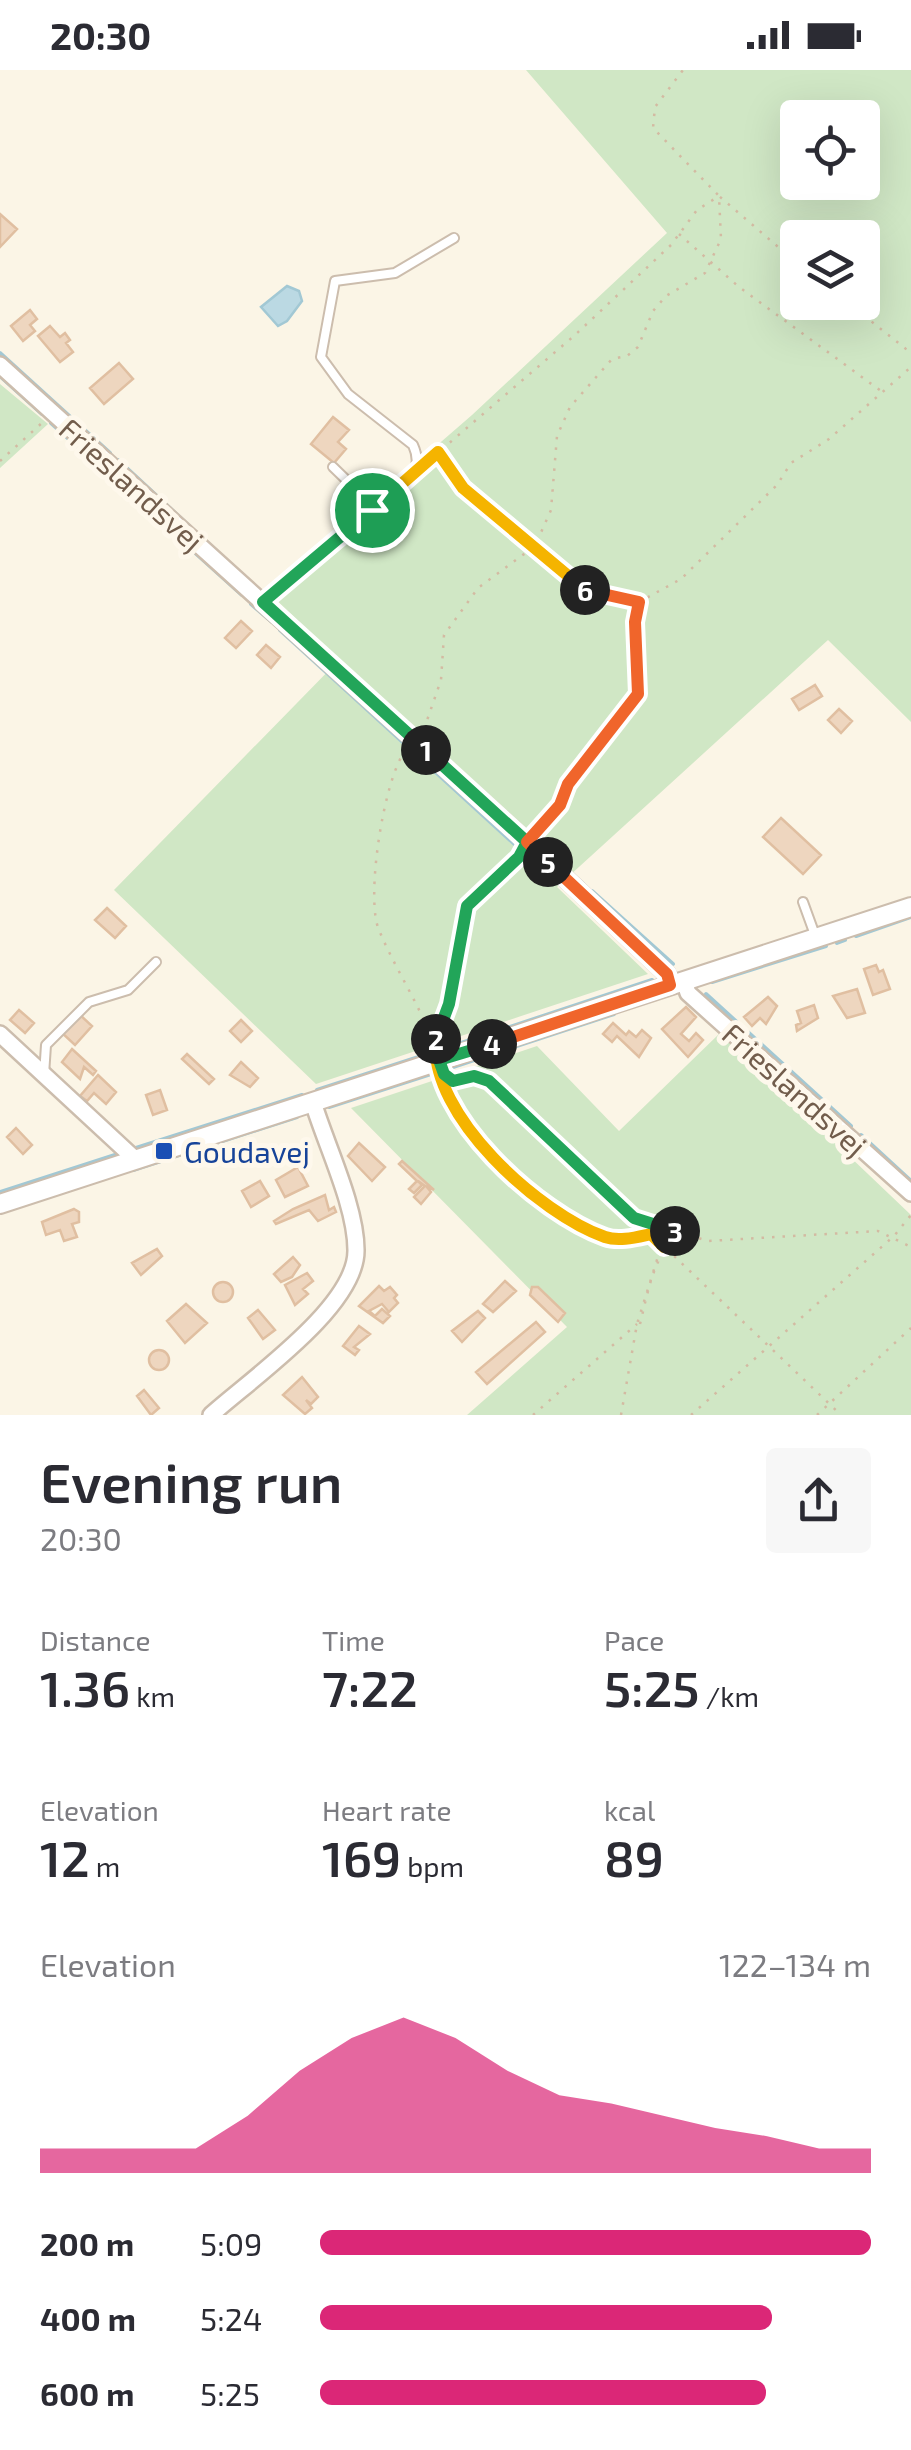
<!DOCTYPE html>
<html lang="en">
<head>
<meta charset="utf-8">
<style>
  :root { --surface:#fff; --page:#f7f7f7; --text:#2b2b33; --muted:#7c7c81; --accent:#db2777 }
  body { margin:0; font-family:"Exo 2",sans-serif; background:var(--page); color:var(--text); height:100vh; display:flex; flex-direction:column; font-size:38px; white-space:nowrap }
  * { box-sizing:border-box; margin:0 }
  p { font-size:32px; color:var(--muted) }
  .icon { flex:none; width:55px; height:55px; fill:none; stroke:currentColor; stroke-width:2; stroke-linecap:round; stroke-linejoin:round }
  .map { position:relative; height:1345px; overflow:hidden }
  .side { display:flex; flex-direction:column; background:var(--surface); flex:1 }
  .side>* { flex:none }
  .controls { position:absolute; left:780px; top:30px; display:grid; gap:20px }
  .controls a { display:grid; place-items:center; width:100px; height:100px; border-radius:10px; background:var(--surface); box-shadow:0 10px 40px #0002; font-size:50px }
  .pin { position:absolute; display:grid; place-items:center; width:85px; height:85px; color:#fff; margin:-42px; border:5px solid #fff; border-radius:50%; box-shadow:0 2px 10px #0007 }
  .km { position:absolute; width:50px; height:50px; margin:-25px; border-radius:50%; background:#222; color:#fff; font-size:28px; line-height:50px; text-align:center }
  .round { display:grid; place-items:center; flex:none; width:105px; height:105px; border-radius:10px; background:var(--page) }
  .headline { display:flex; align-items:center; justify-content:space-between; height:170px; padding:0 40px }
  h1 { font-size:55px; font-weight:600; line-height:75px }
  .figures { display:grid; grid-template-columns:repeat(3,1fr); gap:15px; height:170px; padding:10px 40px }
  .figures div { display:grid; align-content:center }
  .figures b { font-size:50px; font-weight:600 }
  .figures small { font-size:28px; font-weight:400 }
  .figures p { font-size:28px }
  .chart { height:280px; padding:20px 40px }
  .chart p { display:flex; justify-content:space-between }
  .chart svg { width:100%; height:180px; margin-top:10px; fill:var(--accent); opacity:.7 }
  ul { padding:0 40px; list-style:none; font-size:32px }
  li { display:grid; grid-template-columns:160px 120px 1fr; align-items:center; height:75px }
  li i { height:25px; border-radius:12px; background:var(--accent) }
  .status { display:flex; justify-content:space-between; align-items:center; height:70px; padding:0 50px; background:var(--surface); direction:ltr }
  .status svg { height:28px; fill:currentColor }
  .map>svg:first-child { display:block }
  .green { fill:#d0e7c5; fill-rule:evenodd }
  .water { fill:#bbd9e3; stroke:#a2c8d4; stroke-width:2.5 }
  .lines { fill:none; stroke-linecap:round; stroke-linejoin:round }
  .stream { stroke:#a2c8d4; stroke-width:4 }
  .building { fill:#eed6bf; stroke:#e0bfa1; stroke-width:2.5 }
  .service-casing { stroke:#ccbdad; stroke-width:12 }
  .minor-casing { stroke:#ccbdad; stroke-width:20 }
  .tertiary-casing { stroke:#ccbdad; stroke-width:22 }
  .path { stroke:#d3baa2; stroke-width:2.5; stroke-dasharray:2.5 8; stroke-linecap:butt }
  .service { stroke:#fff; stroke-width:8 }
  .minor { stroke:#fff; stroke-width:15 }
  .tertiary { stroke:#fff; stroke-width:18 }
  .split-1-casing { stroke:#fff; stroke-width:20 }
  .split-2-casing { stroke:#fff; stroke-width:20 }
  .split-3-casing { stroke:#fff; stroke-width:20 }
  .split-4-casing { stroke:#fff; stroke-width:20 }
  .split-5-casing { stroke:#fff; stroke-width:20 }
  .split-6-casing { stroke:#fff; stroke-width:20 }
  .split-7-casing { stroke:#fff; stroke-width:20 }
  .split-1 { stroke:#22a559; stroke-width:12 }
  .split-2 { stroke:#22a559; stroke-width:12 }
  .split-3 { stroke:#f5b400; stroke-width:12 }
  .split-4 { stroke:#22a559; stroke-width:12 }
  .split-5 { stroke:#f0652b; stroke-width:12 }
  .split-6 { stroke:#f0652b; stroke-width:12 }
  .split-7 { stroke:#f5b400; stroke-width:12 }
  .transit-dot { fill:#1a4fb4; stroke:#fef8ec; stroke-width:4 }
  .labels { text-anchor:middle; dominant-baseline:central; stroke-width:10; stroke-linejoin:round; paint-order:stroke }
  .street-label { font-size:30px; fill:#725d4c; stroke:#fef8ec }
  .transit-label { font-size:30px; fill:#164399; stroke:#fef8ec; text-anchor:start }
</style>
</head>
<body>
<div class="status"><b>20:30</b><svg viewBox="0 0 49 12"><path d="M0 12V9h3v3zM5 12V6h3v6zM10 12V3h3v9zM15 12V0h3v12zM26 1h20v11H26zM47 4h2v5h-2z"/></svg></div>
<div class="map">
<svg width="911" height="1345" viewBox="0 0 911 1345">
  <rect width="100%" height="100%" fill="#fbf5e6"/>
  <path class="green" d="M 526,0 L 911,0 L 911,652 L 828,570 L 557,817 L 648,904 L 316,1014 L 114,820 L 339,590 L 268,522 L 472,345 L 667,163 ZM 798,48 L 862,48 L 862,112 L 798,112 ZM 798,168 L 862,168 L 862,232 L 798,232 Z
    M 0,314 L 48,354 L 0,398 Z
    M 720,963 L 911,1145 L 911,1345 L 467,1345 L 567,1257 L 351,1038 L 537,976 L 619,1061 Z"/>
  <path class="water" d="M 287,216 L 299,221 L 302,231 L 287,251 L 278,256 L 261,237 Z"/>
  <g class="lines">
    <path class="stream" d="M 0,283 L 110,383
      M 0,306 L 42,344
      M 51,353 L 242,525
      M 118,390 L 214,479
      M 251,534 L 272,552
      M 280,560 L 521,780
      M 527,785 L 576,828
      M 572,804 L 583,814
      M 592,821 L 673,894
      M 856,866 L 911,847
      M 837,873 L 845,870
      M 712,912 L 826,876
      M 706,924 L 851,1056
      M 440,980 L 652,910
      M 447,999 L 614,944
      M 317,1020 L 431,983
      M 329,1037 L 437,1002
      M 861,1065 L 911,1111
      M 136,1078 L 302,1025
      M 133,1100 L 297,1047
      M 0,1122 L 115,1085"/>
  </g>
  <path class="building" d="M 0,144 L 17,159 L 0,177 Z
    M 30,240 L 37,249 L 30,255 L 35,261 L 23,271 L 11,256 Z
    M 50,256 L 60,267 L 65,263 L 70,270 L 66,273 L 73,282 L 60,292 L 38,266 Z
    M 119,293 L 133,309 L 104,334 L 90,318 Z
    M 333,347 L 349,360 L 338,372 L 346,379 L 334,393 L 311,374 Z
    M 241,551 L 252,561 L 236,578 L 225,568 Z
    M 266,575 L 280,587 L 271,598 L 257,585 Z
    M 815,615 L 822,626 L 799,640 L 792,629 Z
    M 839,639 L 852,651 L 841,663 L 828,650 Z
    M 781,748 L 821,785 L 803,804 L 763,767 Z
    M 107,838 L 126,856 L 115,868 L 95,850 Z
    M 876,895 L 879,902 L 883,900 L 890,919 L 873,925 L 864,899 Z
    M 857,919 L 865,943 L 847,948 L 833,926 Z
    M 768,927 L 777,936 L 766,954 L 760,948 L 752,956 L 744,947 Z
    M 814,935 L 818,948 L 797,961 L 796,955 L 801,953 L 797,941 Z
    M 686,937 L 696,947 L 681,964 L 689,971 L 696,963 L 703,970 L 688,987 L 662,959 Z
    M 19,940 L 34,953 L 25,963 L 10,950 Z
    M 79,944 L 92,956 L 75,975 L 62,963 Z
    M 241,950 L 252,961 L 241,972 L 230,961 Z
    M 613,953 L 626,965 L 629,961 L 636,967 L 642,960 L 651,968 L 639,987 L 617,966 L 612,972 L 603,964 Z
    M 72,979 L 96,1001 L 93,1005 L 84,997 L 80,1009 L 62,992 Z
    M 187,984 L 214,1009 L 209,1014 L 182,989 Z
    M 241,992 L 258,1008 L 250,1017 L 230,1005 Z
    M 98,1005 L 116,1022 L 106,1034 L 94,1023 L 87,1031 L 80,1026 Z
    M 160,1020 L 167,1040 L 153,1045 L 146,1025 Z
    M 16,1058 L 32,1075 L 23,1084 L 7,1067 Z
    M 359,1073 L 385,1097 L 372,1111 L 348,1086 Z
    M 402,1091 L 434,1120 L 426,1116 L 431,1122 L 421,1134 L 414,1127 L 425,1116 L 418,1111 L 422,1115 L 414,1123 L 409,1119 L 417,1111 L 399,1094 Z
    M 298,1097 L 308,1116 L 285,1127 L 276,1110 Z
    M 260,1111 L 269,1126 L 251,1137 L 242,1121 Z
    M 325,1125 L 329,1140 L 334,1137 L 336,1142 L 318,1151 L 309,1140 L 276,1154 L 274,1151 L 293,1139 Z
    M 74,1139 L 79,1142 L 79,1152 L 72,1154 L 77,1167 L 64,1171 L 60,1160 L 46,1165 L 42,1152 Z
    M 157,1179 L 162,1186 L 141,1205 L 132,1193 Z
    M 293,1187 L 300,1195 L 292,1207 L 281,1212 L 274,1204 Z
    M 307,1203 L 313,1211 L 303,1219 L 308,1224 L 295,1235 L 285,1215 Z
    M 505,1211 L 516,1221 L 493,1242 L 483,1234 Z
    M213 1222a10 10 0 1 1 20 0a10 10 0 1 1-20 0Z
    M 379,1216 L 384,1221 L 390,1217 L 397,1225 L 394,1228 L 398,1233 L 389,1242 L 382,1234 L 369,1241 L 375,1246 L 382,1239 L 390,1246 L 383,1253 L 359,1236 Z
    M 532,1217 L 538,1217 L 565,1243 L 558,1252 L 530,1225 Z
    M 186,1234 L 207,1253 L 185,1273 L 167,1251 Z
    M 258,1240 L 275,1260 L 263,1269 L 248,1248 Z
    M 478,1241 L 485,1248 L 462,1272 L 452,1261 Z
    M 536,1252 L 545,1262 L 487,1314 L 476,1302 Z
    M 359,1256 L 370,1264 L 354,1277 L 359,1280 L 355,1285 L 343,1276 Z
    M149 1290a10 10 0 1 1 20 0a10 10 0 1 1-20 0Z
    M 302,1307 L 318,1327 L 311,1334 L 306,1330 L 312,1338 L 305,1344 L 283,1325 Z
    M 144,1320 L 159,1338 L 151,1345 L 137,1326 Z"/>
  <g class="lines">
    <defs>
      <path id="service" d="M 333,397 L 368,431 L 372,441 C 395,423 428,408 413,375 L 348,324 L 321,287 L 335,211 L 395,203 L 454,168
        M 263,532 L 372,441
        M 803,832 L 815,865
        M 44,1005 L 46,975 L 89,932 L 128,920 L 156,892"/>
      <path id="minor" d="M 0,295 L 527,772 L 667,904 L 670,915
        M 684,911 L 688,923 L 911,1123
        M 0,964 L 136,1090
        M 211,1345 C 251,1309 357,1236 356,1180 C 356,1136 326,1075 313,1032"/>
      <path id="tertiary" d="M 0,1134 L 911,837"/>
    </defs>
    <use href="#service" class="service-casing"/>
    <use href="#minor" class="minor-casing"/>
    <use href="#tertiary" class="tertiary-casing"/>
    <path class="path" d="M 679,164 L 739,217 L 881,321
      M 847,232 L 911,283
      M 438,383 L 463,418 L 532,473 L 572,513 L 593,524 L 637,532
      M 0,391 L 43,352
      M 426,393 L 575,265 L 671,175 L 697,140 L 719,126 L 798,194
      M 424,659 L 441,610 L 444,565 L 478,518 L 535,476 L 551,440 L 557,366 L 570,337 L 612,289 L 627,286 L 638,277 L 653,241 L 666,226 L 705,203 L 721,169 L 719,126 L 653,58 L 655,37 L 683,0
      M 406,680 C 384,706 365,829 379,860 C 396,901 421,936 435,978
      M 536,761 L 638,624 L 635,552 L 639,532 L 681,509 L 777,415 L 791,393 L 829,369 L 911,297
      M 435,974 L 449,934 L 467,835 L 520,784
      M 444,1005 L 452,1035 L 512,1108 L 561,1145 L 608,1169 L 651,1164 L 841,1345
      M 445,1005 L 453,1011 L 474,1006 L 489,1011 L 634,1148 L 708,1171 L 878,1161 L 911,1177
      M 638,1151 L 650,1163
      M 640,1254 C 648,1222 653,1188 677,1164
      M 533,1345 L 637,1254
      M 621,1345 L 637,1254 L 661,1177
      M 691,1345 L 894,1166 L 911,1145
      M 817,1345 L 911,1258"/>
    <use href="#service" class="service"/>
    <use href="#minor" class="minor"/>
    <use href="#tertiary" class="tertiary"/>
  </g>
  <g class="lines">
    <defs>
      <path id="split-1" d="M 372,440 L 263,532 L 426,680"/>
      <path id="split-2" d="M 426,680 L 527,772 L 519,787 L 467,836 L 449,934 L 436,969"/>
      <path id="split-3" d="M 436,969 C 428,1045 540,1144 605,1167 C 619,1172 637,1167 651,1164 L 664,1177 L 678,1163 L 675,1161"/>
      <path id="split-4" d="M 492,974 L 439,990 L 444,1004 L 453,1011 L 474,1006 L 489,1011 L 634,1148 L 675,1161"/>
      <path id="split-5" d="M 492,974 L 670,915 L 667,904 L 548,792"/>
      <path id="split-6" d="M 548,792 L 527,772 L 560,735 L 568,714 L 638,624 L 635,552 L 639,532 L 585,520"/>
      <path id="split-7" d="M 372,440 L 438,382 L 463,418 L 585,520"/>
    </defs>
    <use href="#split-1" class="split-1-casing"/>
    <use href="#split-2" class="split-2-casing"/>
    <use href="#split-3" class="split-3-casing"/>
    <use href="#split-4" class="split-4-casing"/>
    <use href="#split-5" class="split-5-casing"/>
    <use href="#split-6" class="split-6-casing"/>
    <use href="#split-7" class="split-7-casing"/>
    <use href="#split-1" class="split-1"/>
    <use href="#split-2" class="split-2"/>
    <use href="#split-3" class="split-3"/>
    <use href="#split-4" class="split-4"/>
    <use href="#split-5" class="split-5"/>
    <use href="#split-6" class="split-6"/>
    <use href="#split-7" class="split-7"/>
  </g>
  <rect class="transit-dot" x="154" y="1071" width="20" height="20" rx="5"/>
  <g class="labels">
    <g class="street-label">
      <text transform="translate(132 414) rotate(42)">Frieslandsvej</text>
      <text transform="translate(795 1019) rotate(42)">Frieslandsvej</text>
    </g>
    <g class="transit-label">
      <text x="184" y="1081">Goudavej</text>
    </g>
  </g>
</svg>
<div class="controls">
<a><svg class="icon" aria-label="locate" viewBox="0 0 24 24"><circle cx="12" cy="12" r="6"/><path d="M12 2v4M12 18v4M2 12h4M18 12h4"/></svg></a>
<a><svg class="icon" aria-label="layers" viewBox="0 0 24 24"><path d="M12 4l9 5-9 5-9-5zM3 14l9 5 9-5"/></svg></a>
</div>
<div class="pin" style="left:372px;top:440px;background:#1e9e55"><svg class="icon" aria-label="arrive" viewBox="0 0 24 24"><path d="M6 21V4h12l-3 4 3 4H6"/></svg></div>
<b class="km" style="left:426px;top:680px">1</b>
<b class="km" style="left:436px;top:969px">2</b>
<b class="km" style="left:675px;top:1161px">3</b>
<b class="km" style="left:492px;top:974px">4</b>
<b class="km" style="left:548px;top:792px">5</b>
<b class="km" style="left:585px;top:520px">6</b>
</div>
<section class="side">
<div class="headline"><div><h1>Evening run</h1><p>20:30</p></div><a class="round"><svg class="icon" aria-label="share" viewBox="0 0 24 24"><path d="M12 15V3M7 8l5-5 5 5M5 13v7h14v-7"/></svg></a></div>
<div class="figures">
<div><p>Distance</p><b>1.36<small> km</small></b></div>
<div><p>Time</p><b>7:22</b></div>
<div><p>Pace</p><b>5:25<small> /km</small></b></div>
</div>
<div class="figures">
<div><p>Elevation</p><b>12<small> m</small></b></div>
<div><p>Heart rate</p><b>169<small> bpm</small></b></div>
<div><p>kcal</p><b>89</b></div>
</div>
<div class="chart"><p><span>Elevation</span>122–134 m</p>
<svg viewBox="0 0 160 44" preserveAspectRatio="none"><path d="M0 44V38L10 38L20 38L30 38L40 30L50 19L60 11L70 6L80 11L90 19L100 25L110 27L120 30L130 33L140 35L150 38L160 38V44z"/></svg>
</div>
<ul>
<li><b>200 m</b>5:09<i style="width:100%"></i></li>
<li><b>400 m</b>5:24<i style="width:82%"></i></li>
<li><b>600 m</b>5:25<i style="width:81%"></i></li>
</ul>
</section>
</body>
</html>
